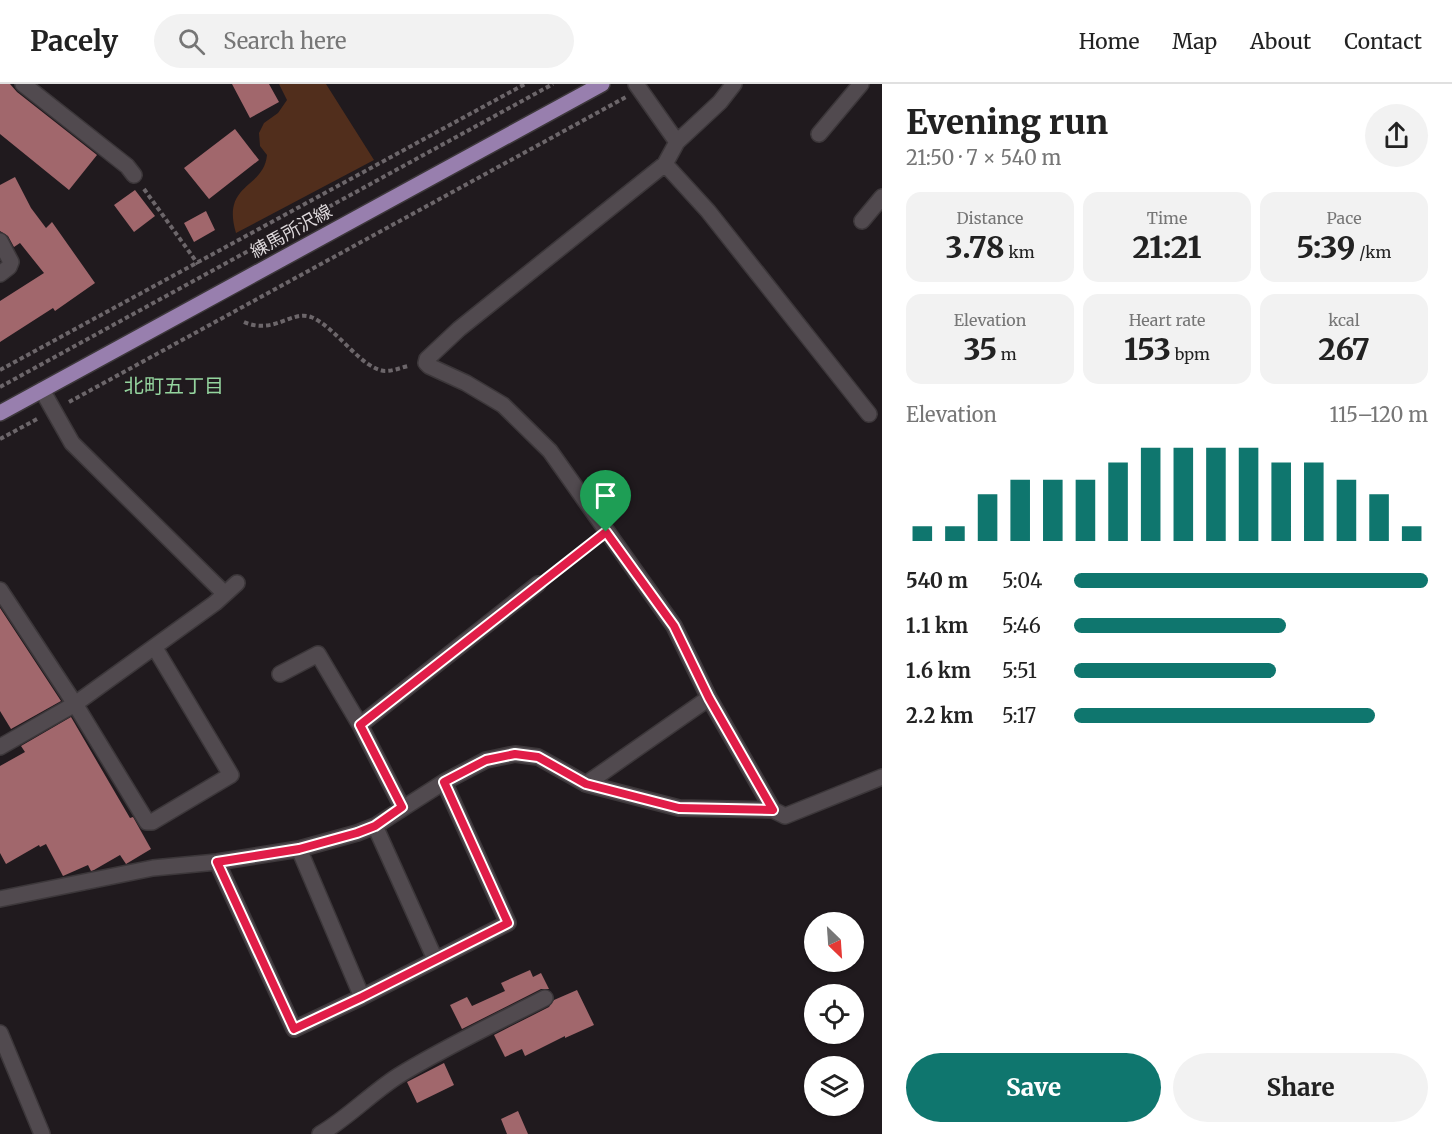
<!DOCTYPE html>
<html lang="en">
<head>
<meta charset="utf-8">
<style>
  :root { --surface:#fff; --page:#f2f2f2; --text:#222; --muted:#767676; --line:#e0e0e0; --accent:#0f766e }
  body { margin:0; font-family:Merriweather,"Noto Sans JP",serif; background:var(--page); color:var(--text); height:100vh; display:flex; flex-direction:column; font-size:22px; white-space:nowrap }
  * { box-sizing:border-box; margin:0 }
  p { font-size:20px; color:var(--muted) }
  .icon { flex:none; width:33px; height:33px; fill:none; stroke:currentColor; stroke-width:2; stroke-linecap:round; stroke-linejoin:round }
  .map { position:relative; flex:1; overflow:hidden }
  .drawer { display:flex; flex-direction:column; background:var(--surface); width:570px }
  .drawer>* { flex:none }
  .needle { width:39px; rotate:155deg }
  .buttons { position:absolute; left:804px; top:828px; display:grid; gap:12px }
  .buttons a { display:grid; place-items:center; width:60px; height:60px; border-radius:50%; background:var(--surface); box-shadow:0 2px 4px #0004; font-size:30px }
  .pin { position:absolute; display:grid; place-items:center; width:51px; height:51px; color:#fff; margin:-62px -26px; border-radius:50% 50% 50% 0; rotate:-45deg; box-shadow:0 0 6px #0007 }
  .pin .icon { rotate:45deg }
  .round { display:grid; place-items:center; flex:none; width:63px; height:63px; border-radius:32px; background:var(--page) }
  .head { display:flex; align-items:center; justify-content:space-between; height:102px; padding:0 24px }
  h1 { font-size:33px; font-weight:800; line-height:45px }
  .figures { display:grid; grid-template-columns:repeat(3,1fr); gap:9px; height:102px; padding:6px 24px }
  .figures div { display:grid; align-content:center; border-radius:15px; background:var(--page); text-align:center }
  .figures b { font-size:30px; font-weight:800 }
  .figures small { font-size:16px; font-weight:400 }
  .figures p { font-size:16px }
  .chart { height:168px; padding:12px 24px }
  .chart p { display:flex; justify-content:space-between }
  .chart svg { width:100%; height:108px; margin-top:6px; stroke:var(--accent); stroke-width:6 }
  .primary-button { display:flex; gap:12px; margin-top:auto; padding:12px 24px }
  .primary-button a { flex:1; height:69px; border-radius:36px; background:var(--accent); color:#fff; font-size:24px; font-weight:800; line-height:69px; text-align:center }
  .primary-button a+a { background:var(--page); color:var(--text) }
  ul { padding:0 24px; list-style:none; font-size:20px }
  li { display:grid; grid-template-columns:96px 72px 1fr; align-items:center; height:45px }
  li i { height:15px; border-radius:8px; background:var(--accent) }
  header { display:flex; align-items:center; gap:36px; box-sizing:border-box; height:84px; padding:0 30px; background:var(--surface); border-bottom:2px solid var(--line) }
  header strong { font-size:28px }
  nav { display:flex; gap:33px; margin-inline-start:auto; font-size:21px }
  .search { width:420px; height:54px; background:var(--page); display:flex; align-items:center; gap:15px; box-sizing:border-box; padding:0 21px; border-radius:33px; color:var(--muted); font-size:22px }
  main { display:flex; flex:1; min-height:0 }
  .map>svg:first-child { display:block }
  .green { fill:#512e1c }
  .building { fill:#a1676c }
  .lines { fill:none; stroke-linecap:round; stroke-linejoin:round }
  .minor-casing { stroke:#3c373a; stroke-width:18 }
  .major-casing { stroke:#3c373a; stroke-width:18 }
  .path { stroke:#6c666a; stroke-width:4; stroke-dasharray:4.5 3; stroke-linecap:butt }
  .minor { stroke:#514a4f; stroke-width:15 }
  .major { stroke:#987fae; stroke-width:15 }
  .route-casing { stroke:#fff; stroke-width:12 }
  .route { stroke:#e11d48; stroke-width:8 }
  .labels { text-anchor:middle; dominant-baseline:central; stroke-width:4.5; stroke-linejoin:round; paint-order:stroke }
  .street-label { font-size:18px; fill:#dcd7da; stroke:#201a1e }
  .neighbourhood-label { font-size:20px; fill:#94d49e; stroke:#201a1e }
</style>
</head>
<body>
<header>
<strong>Pacely</strong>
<div class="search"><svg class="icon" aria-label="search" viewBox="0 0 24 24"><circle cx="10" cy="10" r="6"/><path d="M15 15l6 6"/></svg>Search here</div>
<nav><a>Home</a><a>Map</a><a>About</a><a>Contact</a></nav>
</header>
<main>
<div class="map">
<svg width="882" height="1050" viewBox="0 0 882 1050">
  <rect width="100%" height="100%" fill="#201a1e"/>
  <path class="green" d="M 279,0 L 326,0 L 374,76 L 236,149 C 221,99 264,105 267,71 L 260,62 L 259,49 L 264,39 L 278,29 L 287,16 Z"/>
  <path class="building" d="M 0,0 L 10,0 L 17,8 L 97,71 L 69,106 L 0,50 Z
    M 232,0 L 269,0 L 279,18 L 250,34 Z
    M 235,45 L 259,76 L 209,115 L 184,84 Z
    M 15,93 L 31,124 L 46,144 L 52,138 L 95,199 L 55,227 L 53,224 L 0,258 L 0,217 L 44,189 L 20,159 L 14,163 L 8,152 L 0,147 L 0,101 Z
    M 135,106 L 155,132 L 134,148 L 114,121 Z
    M 206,127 L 215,146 L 194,158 L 184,139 Z
    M 0,524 L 61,617 L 11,645 L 0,627 Z
    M 71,633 L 130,734 L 133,733 L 151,765 L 126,780 L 120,771 L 94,786 L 91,787 L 88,781 L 63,792 L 46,760 L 40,763 L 39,761 L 6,780 L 0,769 L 0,682 L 25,668 L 21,662 Z
    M 530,886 L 533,893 L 541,889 L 549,905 L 541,905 L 462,945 L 450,921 L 467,913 L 472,922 L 505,907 L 501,899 Z
    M 577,906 L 594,941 L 565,954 L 565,952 L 525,972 L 522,965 L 505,973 L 494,951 L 549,923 L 554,916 Z
    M 444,979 L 454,1001 L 417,1019 L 407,998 Z
    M 518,1027 L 528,1050 L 507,1050 L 501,1035 Z"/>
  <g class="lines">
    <defs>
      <path id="minor" d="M 23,0 L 127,82 L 134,91
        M 636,0 L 677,58
        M 734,0 L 720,18 L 677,58 L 665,80 L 459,245 L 427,275 L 426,279 L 429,282 L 466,299 L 503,321 L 550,367 L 674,542 L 709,614 L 773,726
        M 819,50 L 861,0
        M 665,80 L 708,127 L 869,330
        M 862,137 L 882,113
        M 0,157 L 11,178 L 9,183 L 0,190
        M 42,306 L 72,359 L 225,510
        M 0,506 L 75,620 L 0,663
        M 155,564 L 231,691 L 152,738 L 147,738 L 75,620 L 215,519 L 237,499
        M 280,590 L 318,570 L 360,641 L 402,723
        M 360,641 L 538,500
        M 586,700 L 709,614
        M 375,742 L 435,875
        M 299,765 L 362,913
        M 217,778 L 294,945 L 362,913 L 508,839 L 444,698
        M 0,815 L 153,784 L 217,778 L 299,765 L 357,749 L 375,742 L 444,698 L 486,676 L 515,670 L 538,673 L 586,700 L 679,724 L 773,726 L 785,732 L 882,693
        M 0,949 L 42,1050
        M 320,1050 C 348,1034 370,1010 398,992 C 445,963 496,939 545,914"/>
      <path id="major" d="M 0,329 L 602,0"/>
    </defs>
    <use href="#minor" class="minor-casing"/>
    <use href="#major" class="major-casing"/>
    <path class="path" d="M 144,105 L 198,180
      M 244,238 C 274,251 291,226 311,233 C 336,243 361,285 385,287 C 393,287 400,284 408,282
      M 0,286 L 525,0
      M 0,303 L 553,0
      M 69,318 L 626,13
      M 0,355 L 39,334
      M 551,490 L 592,458"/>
    <use href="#minor" class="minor"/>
    <use href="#major" class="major"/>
  </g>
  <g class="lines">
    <defs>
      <path id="route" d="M 606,448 L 674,542 L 709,614 L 773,726 L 679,724 L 586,700 L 538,673 L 515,670 L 486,676 L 444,698 L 508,839 L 362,913 L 294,945 L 217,778 L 299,765 L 357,749 L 375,742 L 402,723 L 360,641 Z"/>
    </defs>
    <use href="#route" class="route-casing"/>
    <use href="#route" class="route"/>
  </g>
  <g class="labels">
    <g class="street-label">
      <text transform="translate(291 147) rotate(-29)">練馬所沢線</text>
    </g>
    <g class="neighbourhood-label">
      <text x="174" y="301">北町五丁目</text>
    </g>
  </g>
</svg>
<div class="buttons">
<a><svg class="needle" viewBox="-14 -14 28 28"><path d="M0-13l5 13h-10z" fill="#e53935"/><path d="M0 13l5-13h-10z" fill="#767676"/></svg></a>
<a><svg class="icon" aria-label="locate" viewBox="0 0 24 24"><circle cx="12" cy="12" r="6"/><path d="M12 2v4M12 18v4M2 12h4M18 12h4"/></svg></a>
<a><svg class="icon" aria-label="layers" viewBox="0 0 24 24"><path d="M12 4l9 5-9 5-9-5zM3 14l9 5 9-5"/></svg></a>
</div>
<div class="pin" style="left:606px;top:448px;background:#1e9e55"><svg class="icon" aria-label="arrive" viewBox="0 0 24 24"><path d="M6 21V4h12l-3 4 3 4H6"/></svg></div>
</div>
<section class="drawer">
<div class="head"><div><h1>Evening run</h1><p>21:50 · 7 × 540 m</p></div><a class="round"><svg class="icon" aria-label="share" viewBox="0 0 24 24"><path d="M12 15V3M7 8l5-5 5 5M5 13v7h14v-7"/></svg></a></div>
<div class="figures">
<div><p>Distance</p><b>3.78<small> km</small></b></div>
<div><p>Time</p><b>21:21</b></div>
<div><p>Pace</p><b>5:39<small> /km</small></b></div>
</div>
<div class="figures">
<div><p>Elevation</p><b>35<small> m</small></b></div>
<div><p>Heart rate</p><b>153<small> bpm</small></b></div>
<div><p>kcal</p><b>267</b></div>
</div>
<div class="chart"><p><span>Elevation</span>115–120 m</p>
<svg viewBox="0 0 160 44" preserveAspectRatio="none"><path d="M5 44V38M15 44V38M25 44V25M35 44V19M45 44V19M55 44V19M65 44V12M75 44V6M85 44V6M95 44V6M105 44V6M115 44V12M125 44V12M135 44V19M145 44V25M155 44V38"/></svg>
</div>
<ul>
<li><b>540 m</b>5:04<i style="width:100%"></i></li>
<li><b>1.1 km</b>5:46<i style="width:60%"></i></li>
<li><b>1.6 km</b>5:51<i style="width:57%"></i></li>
<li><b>2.2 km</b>5:17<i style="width:85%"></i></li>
</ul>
<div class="primary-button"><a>Save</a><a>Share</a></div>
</section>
</main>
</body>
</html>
